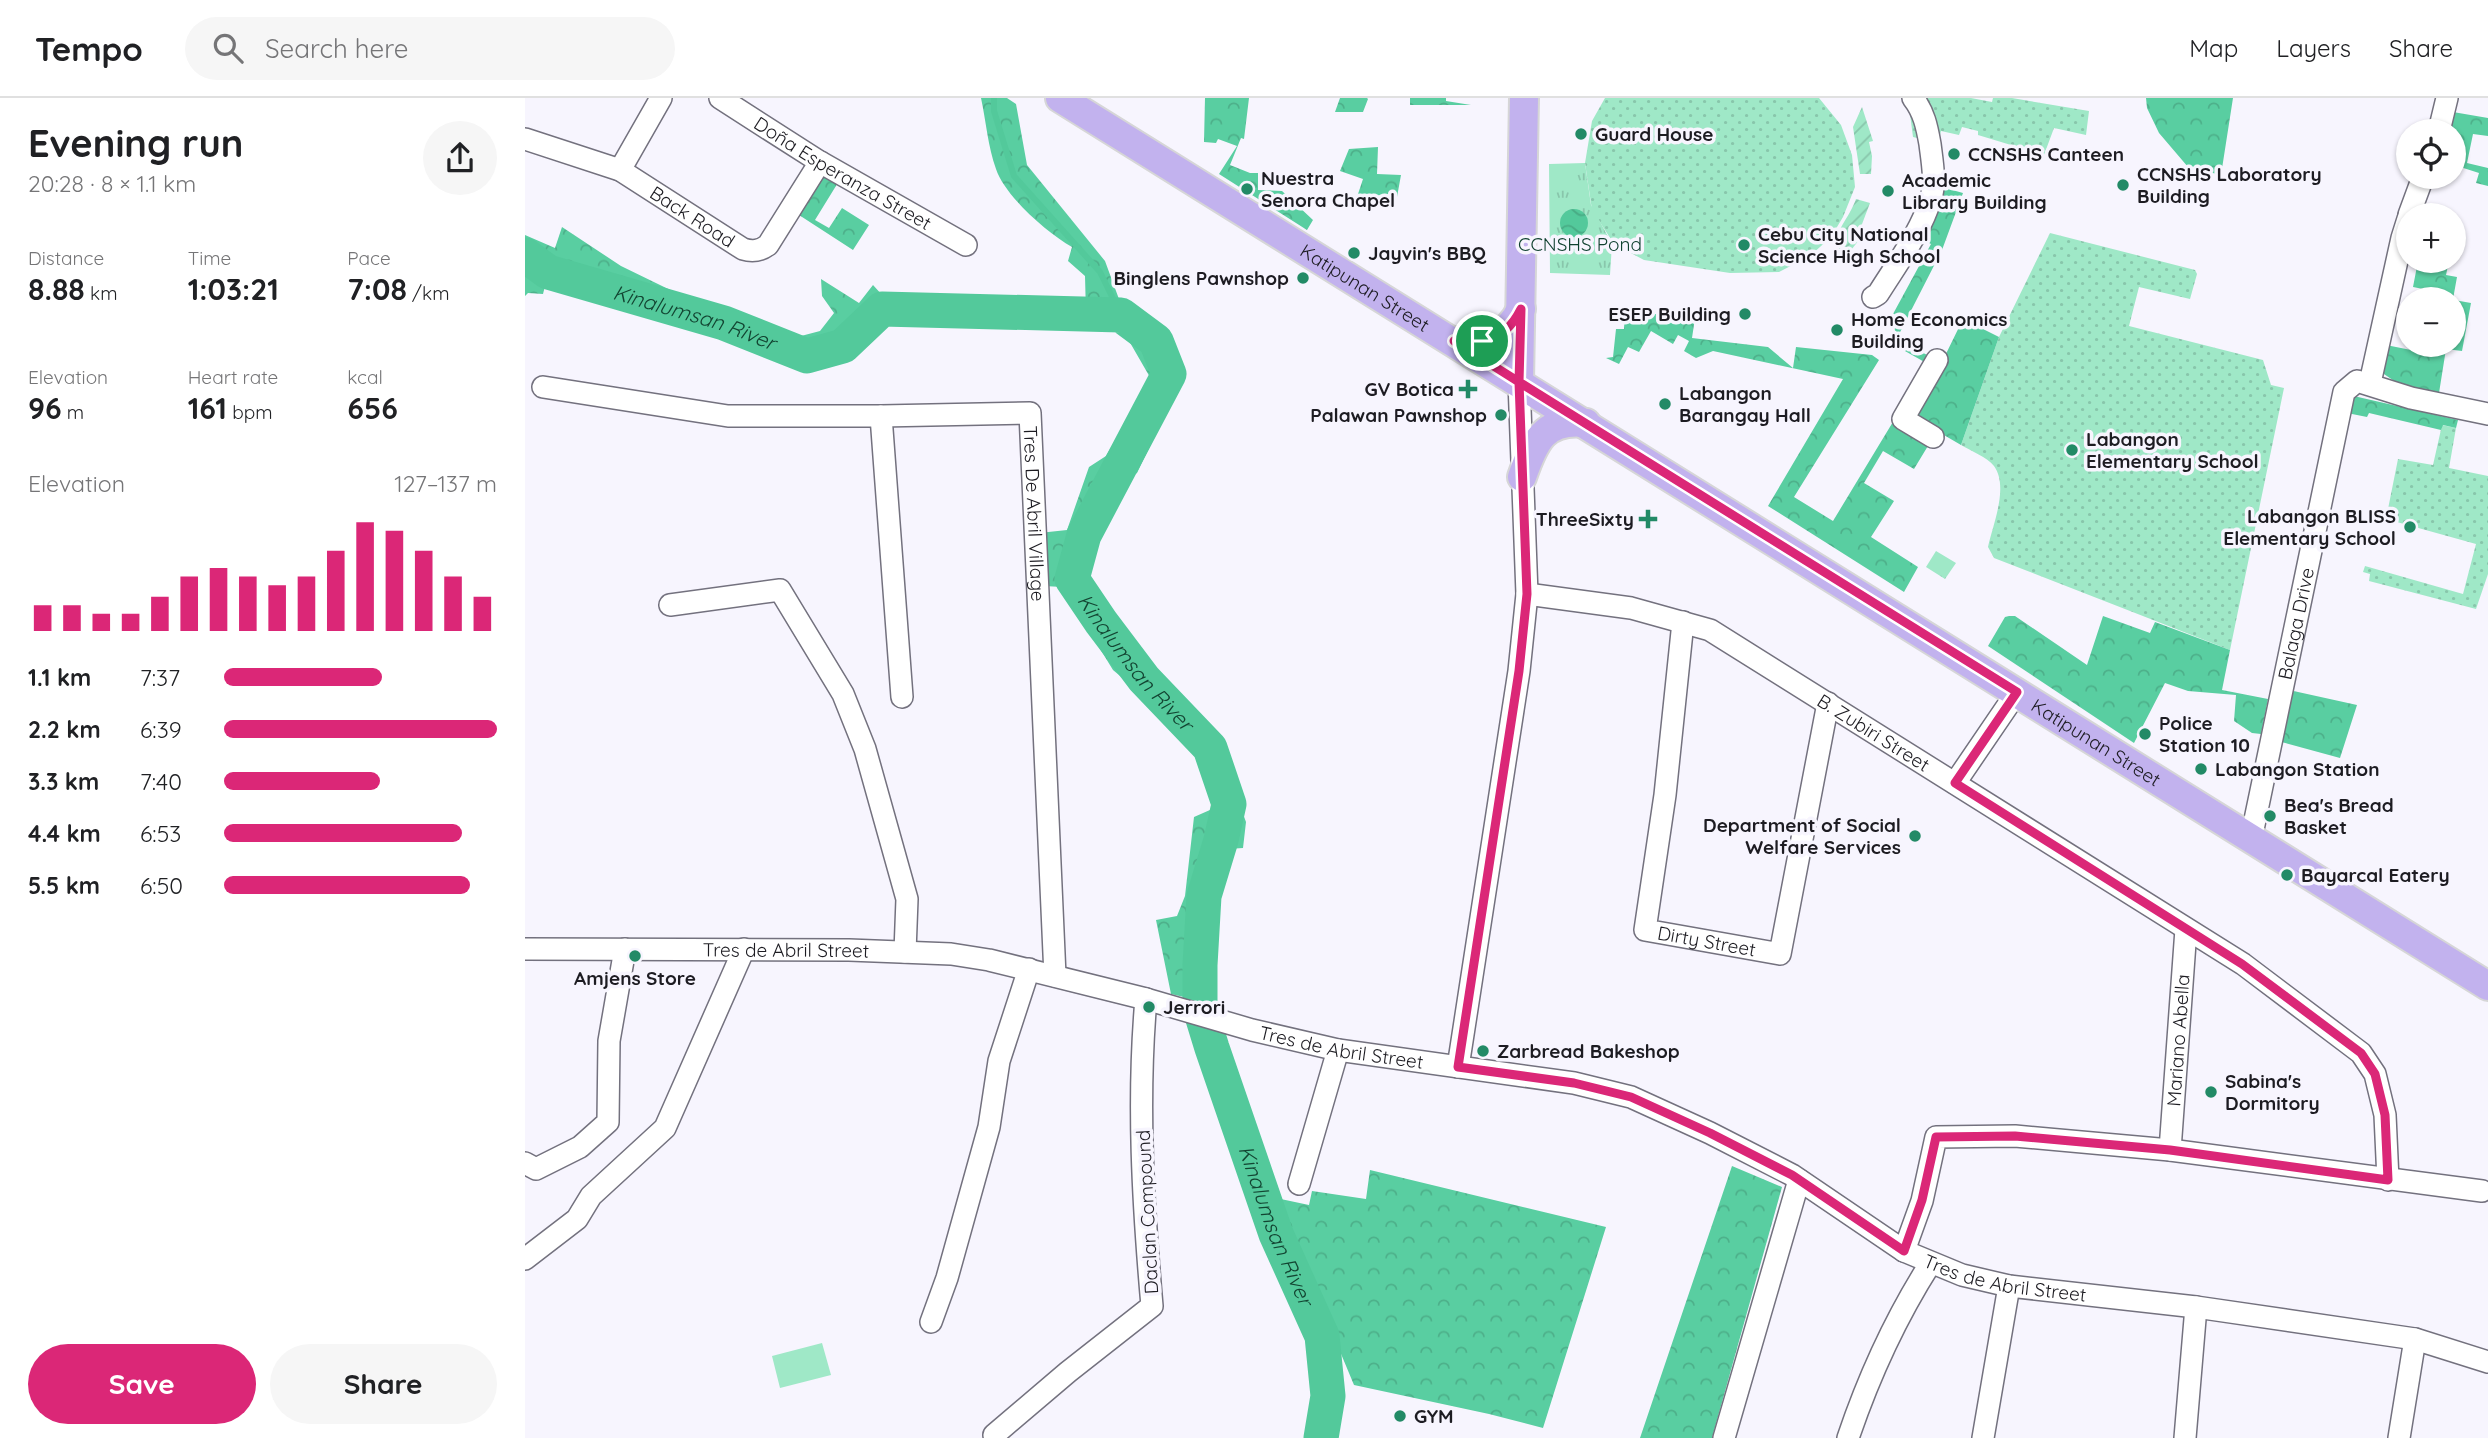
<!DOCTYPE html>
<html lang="en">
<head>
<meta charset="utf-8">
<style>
  :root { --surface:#fff; --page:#f6f6f6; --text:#202124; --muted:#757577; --line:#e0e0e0; --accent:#db2777 }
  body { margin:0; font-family:Quicksand,sans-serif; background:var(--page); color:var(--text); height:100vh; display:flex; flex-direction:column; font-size:26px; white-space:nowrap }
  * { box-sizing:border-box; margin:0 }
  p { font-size:23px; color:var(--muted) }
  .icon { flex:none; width:38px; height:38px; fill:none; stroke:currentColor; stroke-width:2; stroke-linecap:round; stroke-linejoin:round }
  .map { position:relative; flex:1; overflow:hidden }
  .side { display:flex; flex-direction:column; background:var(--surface); width:525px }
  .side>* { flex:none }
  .buttons { position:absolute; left:1871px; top:21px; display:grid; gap:14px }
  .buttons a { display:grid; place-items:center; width:70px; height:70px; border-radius:50%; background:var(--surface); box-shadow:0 2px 5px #0004; font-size:35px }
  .pin { position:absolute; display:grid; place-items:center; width:60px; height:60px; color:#fff; margin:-30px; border:4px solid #fff; border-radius:50%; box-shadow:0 2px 7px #0007 }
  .round { display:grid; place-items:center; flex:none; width:74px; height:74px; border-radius:37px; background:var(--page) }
  .headline { display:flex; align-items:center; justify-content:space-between; height:119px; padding:0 28px }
  h1 { font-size:38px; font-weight:800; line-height:52px }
  .metrics { display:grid; grid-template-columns:repeat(3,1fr); gap:10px; height:119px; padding:7px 28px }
  .metrics div { display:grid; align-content:center }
  .metrics b { font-size:30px; font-weight:800 }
  .metrics small { font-size:19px; font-weight:400 }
  .metrics p { font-size:19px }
  .chart { height:196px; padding:14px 28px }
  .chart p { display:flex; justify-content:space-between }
  .chart svg { width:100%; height:126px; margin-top:7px; stroke:var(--accent); stroke-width:6 }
  .cta { display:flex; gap:14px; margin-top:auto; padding:14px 28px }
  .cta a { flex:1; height:80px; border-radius:42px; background:var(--accent); color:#fff; font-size:28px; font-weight:800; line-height:80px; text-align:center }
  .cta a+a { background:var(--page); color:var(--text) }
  ul { padding:0 28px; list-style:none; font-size:23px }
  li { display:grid; grid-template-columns:112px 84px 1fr; align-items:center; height:52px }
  li i { height:18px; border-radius:9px; background:var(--accent) }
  header { display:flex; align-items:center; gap:42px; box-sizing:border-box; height:98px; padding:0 35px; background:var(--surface); border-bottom:2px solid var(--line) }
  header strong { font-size:33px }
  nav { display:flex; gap:38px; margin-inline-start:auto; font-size:24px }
  .search { width:490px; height:63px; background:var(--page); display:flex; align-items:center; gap:18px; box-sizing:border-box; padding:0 24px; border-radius:38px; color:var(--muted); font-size:26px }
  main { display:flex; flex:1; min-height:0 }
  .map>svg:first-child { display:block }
  .grass { fill:url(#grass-dots) }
  .forest { fill:url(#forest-crowns) }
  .park { fill:url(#park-tufts) }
  .garden { fill:url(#garden-furrows) }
  .pitch { fill:#9fe8c7 }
  .water { fill:url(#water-waves) }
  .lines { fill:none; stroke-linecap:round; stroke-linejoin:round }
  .stream { stroke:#53c99b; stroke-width:6 }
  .river { stroke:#53c99b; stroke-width:35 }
  .minor-casing { stroke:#73717e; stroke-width:24 }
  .major-casing { stroke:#d6d6d7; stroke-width:32 }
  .minor { stroke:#fff; stroke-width:21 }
  .major { stroke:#c2b2ee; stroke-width:28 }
  .route-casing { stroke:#fff; stroke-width:14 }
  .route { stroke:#db2777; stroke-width:9 }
  .poi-dot { fill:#228a66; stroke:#f7f5fe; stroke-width:2.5 }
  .labels { text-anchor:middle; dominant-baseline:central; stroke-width:7; stroke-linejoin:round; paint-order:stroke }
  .poi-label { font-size:19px; font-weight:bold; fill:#1d1c22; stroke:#f7f5fe; text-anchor:start }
  .street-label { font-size:19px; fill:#1d1c22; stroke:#f7f5fe }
  .park-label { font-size:19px; fill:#104230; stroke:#f7f5fe }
  .water-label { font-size:21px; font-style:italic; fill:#134532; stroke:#f7f5fe }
</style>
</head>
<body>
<header>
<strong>Tempo</strong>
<div class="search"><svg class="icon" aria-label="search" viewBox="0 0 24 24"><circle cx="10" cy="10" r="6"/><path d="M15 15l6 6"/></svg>Search here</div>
<nav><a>Map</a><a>Layers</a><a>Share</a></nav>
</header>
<main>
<section class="side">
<div class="headline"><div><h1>Evening run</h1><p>20:28 · 8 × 1.1 km</p></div><a class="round"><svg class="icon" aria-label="share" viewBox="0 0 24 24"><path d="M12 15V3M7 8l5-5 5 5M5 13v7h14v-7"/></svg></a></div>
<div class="metrics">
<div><p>Distance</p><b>8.88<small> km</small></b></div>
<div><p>Time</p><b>1:03:21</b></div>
<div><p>Pace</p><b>7:08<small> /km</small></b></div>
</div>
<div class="metrics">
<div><p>Elevation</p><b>96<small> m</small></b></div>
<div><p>Heart rate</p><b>161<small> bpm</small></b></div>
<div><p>kcal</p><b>656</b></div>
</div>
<div class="chart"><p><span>Elevation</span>127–137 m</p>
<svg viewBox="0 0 160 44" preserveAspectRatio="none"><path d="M5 44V35M15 44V35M25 44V38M35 44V38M45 44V32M55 44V25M65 44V22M75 44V25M85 44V28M95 44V25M105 44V16M115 44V6M125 44V9M135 44V16M145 44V25M155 44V32"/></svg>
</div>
<ul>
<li><b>1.1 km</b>7:37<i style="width:58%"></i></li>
<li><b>2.2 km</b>6:39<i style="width:100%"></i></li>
<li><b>3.3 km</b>7:40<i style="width:57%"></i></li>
<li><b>4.4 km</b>6:53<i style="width:87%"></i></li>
<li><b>5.5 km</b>6:50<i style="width:90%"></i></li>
</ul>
<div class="cta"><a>Save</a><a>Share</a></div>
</section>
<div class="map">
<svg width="1963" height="1340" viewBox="0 0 1963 1340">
  <defs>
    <pattern id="grass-dots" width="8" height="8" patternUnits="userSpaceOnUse" patternTransform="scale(1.75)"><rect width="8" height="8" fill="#9fe8c7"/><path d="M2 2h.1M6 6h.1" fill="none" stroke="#88c6ab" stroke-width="1.8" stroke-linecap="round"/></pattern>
    <pattern id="forest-crowns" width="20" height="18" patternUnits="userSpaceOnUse" patternTransform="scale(1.75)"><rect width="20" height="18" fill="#59cea1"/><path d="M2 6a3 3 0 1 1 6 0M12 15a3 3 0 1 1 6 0" fill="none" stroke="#4db08a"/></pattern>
    <pattern id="park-tufts" width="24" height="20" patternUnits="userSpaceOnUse" patternTransform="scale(1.75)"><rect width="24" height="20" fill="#9fe8c7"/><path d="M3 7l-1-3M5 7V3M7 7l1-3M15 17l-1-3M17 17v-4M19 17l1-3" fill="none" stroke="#88c6ab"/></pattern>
    <pattern id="garden-furrows" width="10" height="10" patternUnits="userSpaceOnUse" patternTransform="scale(1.75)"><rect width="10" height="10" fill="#9fe8c7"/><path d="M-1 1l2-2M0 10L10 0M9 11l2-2" fill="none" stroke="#88c6ab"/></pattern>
    <pattern id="water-waves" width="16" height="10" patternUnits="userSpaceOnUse" patternTransform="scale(1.75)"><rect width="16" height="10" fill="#53c99b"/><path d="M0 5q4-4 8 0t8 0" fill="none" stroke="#48ac85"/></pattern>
  </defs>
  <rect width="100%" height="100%" fill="#f7f5fe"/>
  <path class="grass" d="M 1080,0 L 1294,0 L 1316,27 L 1327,57 L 1330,89 L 1318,119 L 1306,139 L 1285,158 L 1254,174 L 1205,175 L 1119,162 L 1089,146 L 1067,112 L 1060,65 L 1067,23 Z
    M 1378,0 L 1446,0 L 1467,4 L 1468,0 L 1487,0 L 1564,13 L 1561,37 L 1529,30 L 1519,57 L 1453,37 L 1453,33 L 1437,29 L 1434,37 L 1416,33 L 1413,45 L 1388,39 L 1385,16 Z
    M 1525,135 L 1670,172 L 1672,176 L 1665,201 L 1614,189 L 1604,228 L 1738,262 L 1746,287 L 1759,290 L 1705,552 L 1469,460 L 1463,449 C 1468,426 1484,389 1469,368 C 1462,359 1446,353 1436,347 L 1474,239 Z
    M 1917,327 L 1931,330 L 1924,370 L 1963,378 L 1963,476 L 1951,511 L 1844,483 L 1845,476 L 1838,474 L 1840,468 L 1938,496 L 1951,446 L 1861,421 L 1873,361 L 1908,367 Z"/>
  <path class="forest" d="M 456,0 L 482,0 L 491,6 L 502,67 L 580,163 L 598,212 L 633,239 L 647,273 L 659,278 L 612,375 L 589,387 L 565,434 L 558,471 L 565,498 L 640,593 L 701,652 L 713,702 L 721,724 L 718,750 L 703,751 L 683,808 L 680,904 L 646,896 L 631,822 L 652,818 L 660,798 L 669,719 L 694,708 L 679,660 L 640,616 L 588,572 L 537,489 L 519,488 L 514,435 L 542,432 L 564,369 L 581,358 L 626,281 L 596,229 L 562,228 L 561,221 L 374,214 L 340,246 L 313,264 L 259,261 L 203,232 L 152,215 L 21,184 L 18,196 L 3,195 L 0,198 L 0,137 L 30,150 L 37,129 L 96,168 L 172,205 L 257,243 L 295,233 L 309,215 L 297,198 L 296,181 L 334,205 L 348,187 L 368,209 L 504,213 L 546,207 L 561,216 L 560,178 L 543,163 L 547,149 C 522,135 480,98 471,71 C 463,49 461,23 456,0 Z
    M 680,0 L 724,0 L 719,41 L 716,40 L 705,67 L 725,75 L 733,75 L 733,92 L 757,93 L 788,122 L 782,132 L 694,76 L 712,48 L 693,41 L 691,45 L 679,44 Z
    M 815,0 L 842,0 L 843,1 L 838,14 L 810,14 Z
    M 885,0 L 921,0 L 921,3 L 946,7 L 885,7 Z
    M 1621,0 L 1708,0 L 1696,77 L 1663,69 L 1634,35 L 1622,10 Z
    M 1928,14 L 1963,20 L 1963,38 L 1948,36 L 1942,65 L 1963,70 L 1963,88 L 1951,85 L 1954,75 L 1929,67 L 1928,33 L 1922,33 Z
    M 853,49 L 852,76 L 876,77 L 872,99 L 865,96 L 834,100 L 832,99 L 838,81 L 815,73 L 824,51 Z
    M 301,75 L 314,83 L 290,122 L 304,130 L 317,110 L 344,127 L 328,152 L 274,117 Z
    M 1413,88 L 1438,95 L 1417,152 L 1371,242 L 1417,264 L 1438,221 L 1474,239 L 1436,347 L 1412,333 L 1389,371 L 1358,353 L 1339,385 L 1369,403 L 1346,439 L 1393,469 L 1379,494 L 1243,408 L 1318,281 L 1188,253 L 1171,260 L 1159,253 L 1164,243 L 1153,237 L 1148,246 L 1126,233 L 1114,254 L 1103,249 L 1094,266 L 1081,260 L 1088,259 L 1091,231 L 1099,231 L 1100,213 L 1170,220 L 1167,240 L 1243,249 L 1268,270 L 1271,249 L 1347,257 L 1354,262 L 1269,399 L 1308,423 L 1403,266 L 1364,244 L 1370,233 L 1368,216 L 1406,146 L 1390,138 Z
    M 1893,163 L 1924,163 L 1921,177 L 1932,179 L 1928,201 L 1907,201 L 1908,193 L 1888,189 Z
    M 1929,202 L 1946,205 L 1937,253 L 1921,251 L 1914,295 L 1878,289 L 1856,274 L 1861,247 L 1896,254 L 1898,247 L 1928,247 Z
    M 1820,296 L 1933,322 L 1931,330 L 1918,327 L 1916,332 L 1844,315 L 1842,319 L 1817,314 Z
    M 1484,518 L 1490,518 L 1562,567 L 1578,518 L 1625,535 L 1630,524 L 1705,552 L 1697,592 L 1743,601 L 1736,636 L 1727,635 L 1709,623 L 1711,597 L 1663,593 L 1640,585 L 1609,645 L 1463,548 L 1480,519 Z
    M 1764,592 L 1832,607 L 1815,660 L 1753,643 Z
    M 1207,1068 L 1257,1089 L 1187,1340 L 1115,1340 Z
    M 845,1072 L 1081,1129 L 1018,1330 L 964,1316 L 829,1287 L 751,1100 L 784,1107 L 787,1093 L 841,1101 Z"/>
  <path class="park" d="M 1060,65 L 1066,107 L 1087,146 L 1085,177 L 1025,175 L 1024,66 Z
    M 1411,453 L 1431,465 L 1420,481 L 1401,469 Z"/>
  <path class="garden" d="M 1337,9 L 1348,43 L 1344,44 L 1347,58 L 1346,76 L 1335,76 L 1328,29 Z
    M 1331,101 L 1345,105 L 1334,134 L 1338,137 L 1315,166 C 1302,137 1321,128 1331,101 Z"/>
  <path class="pitch" d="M 297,1245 L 306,1277 L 255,1290 L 247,1258 Z"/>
  <path class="water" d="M1035 125a14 14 0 1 1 28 0a14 14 0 1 1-28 0Z"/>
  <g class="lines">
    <path class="stream" d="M 469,0 L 469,13 L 489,78 L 575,174 L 596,217"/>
    <path class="river" id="s1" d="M 0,157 L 23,174 L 199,225 L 282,258 L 318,248 L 357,211 L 596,217 L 631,243 L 644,276 L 559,437 L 547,481 L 576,524 L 619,581 L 685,650 L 704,706 L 696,742 L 679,798 L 675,867 L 675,911 L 687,950 L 751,1136 L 797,1238 L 803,1298 L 796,1340"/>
    <defs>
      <g id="minor">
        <path id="s2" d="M 195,0 L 295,64 L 441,147"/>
        <path d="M 1914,33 L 1922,0"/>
        <path id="s3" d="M 0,41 L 95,72 L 218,151 C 228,154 235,153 243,147 L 295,64"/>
        <path d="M 95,72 L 136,0"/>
        <path d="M 1884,117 L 1898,79"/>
        <path d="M 1348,199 L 1353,196 C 1371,167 1396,134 1406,100 C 1411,83 1407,63 1405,46 C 1402,29 1399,14 1388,0"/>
        <path d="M 1845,285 L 1877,140 L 1883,121"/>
        <path id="s4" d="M 18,289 L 203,318 L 356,318 L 505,315 L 530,878"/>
        <path d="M 356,318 L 377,599"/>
        <path d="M 1408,339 L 1378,321 L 1412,262"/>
        <path id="s5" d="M 1002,496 L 1106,510 L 1185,532 L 1718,866 L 1836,955 L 1850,976 L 1860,1017 L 1863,1082"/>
        <path d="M 145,507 L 255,492 L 318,596 L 340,651 L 382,801 L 380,854"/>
        <path id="s6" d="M 1158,524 L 1140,697 L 1120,832 L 1255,856 L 1303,605"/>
        <path d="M 1430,685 L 1492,594"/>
        <path id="s7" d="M 1726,741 L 1819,294 L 1832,283 L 1886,300 L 1963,316"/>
        <path id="s8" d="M 0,851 L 324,852 L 426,856 L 464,862 L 621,901 L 727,932 L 813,952 L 1049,985 L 1106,999 L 1185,1035 L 1267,1077 L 1379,1153 L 1437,1177 L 1484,1188 L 1671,1209 L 1890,1241 L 1963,1264"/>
        <path d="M 933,969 L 994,573 L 1002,496 L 994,284"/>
        <path id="s9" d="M 1645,1052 L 1661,831"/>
        <path d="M 0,1065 L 11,1071 L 55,1049 L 83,1024 L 84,943 L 100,851"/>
        <path d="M 774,1086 L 813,952"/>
        <path d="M 1379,1153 L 1397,1103 L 1411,1039 L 1490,1038 L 1645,1052 L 1957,1093"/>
        <path d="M 0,1161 L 52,1121 L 66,1098 L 140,1030 L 219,851"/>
        <path d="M 406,1224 L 422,1180 L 464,1029 L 474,963 L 504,871"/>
        <path d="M 469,1337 L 543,1274 L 627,1208 C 618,1106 612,1003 621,901"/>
        <path d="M 1199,1340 L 1274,1082"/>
        <path d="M 1323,1340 C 1344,1278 1370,1221 1405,1166"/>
        <path d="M 1458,1340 L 1484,1188"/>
        <path d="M 1660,1340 L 1671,1209"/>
        <path d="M 1874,1340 L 1890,1241"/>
      </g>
      <g id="major">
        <path id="s10" d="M 535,0 L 1963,888"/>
        <path d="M 929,243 C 958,246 983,239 996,211"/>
        <path d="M 994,284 L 999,0"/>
        <path d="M 997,379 C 1009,344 1019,320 1061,325"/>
      </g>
    </defs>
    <use href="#minor" class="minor-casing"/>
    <use href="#major" class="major-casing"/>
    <use href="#minor" class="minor"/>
    <use href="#major" class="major"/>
  </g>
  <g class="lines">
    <defs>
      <path id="route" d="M 957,243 L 929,243 L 994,284 L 1002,496 L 994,573 L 933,969 L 1049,985 L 1106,999 L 1185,1035 L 1267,1077 L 1379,1153 L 1397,1102 L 1411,1039 L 1490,1038 L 1645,1052 L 1863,1082 L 1860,1017 L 1850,976 L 1836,955 L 1717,866 L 1430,685 L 1492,594 L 994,284 L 996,211 C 987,229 976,239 957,243"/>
    </defs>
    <use href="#route" class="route-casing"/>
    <use href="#route" class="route"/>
  </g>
  <g class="poi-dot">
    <circle cx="1056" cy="36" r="7"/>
    <circle cx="1429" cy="56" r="7"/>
    <circle cx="1598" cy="87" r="7"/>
    <circle cx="722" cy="91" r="7"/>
    <circle cx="1363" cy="93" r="7"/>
    <circle cx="1219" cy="147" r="7"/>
    <circle cx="829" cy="155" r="7"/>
    <circle cx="778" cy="180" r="7"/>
    <circle cx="1220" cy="216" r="7"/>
    <circle cx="1312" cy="232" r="7"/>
    <path d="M939.5 280.5h7v7h7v7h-7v7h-7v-7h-7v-7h7z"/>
    <circle cx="1140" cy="306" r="7"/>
    <circle cx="976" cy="317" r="7"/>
    <circle cx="1547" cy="352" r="7"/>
    <path d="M1119.5 410.5h7v7h7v7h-7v7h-7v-7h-7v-7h7z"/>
    <circle cx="1885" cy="429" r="7"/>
    <circle cx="1620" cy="636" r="7"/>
    <circle cx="1676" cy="671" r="7"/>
    <circle cx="1745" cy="718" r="7"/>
    <circle cx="1390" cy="738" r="7"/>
    <circle cx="1762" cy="777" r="7"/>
    <circle cx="110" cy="858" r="7"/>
    <circle cx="624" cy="909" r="7"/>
    <circle cx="958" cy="953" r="7"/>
    <circle cx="1686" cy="994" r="7"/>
    <circle cx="875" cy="1318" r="7"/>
  </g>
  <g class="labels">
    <g class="poi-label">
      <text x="1070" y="36">Guard House</text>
      <text x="1443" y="56">CCNSHS Canteen</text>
      <text x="1612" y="76">CCNSHS Laboratory<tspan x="1612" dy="22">Building</tspan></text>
      <text x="736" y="80">Nuestra<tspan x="736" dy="22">Senora Chapel</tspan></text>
      <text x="1377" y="82">Academic<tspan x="1377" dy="22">Library Building</tspan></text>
      <text x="1233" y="136">Cebu City National<tspan x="1233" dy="22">Science High School</tspan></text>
      <text x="843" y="155">Jayvin's BBQ</text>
      <text x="764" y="180" text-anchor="end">Binglens Pawnshop</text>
      <text x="1206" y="216" text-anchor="end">ESEP Building</text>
      <text x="1326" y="221">Home Economics<tspan x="1326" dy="22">Building</tspan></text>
      <text x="929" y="291" text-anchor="end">GV Botica</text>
      <text x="1154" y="295">Labangon<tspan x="1154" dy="22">Barangay Hall</tspan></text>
      <text x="962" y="317" text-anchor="end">Palawan Pawnshop</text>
      <text x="1561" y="341">Labangon<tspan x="1561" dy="22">Elementary School</tspan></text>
      <text x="1871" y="418" text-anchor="end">Labangon BLISS<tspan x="1871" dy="22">Elementary School</tspan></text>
      <text x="1109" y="421" text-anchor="end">ThreeSixty</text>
      <text x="1634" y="625">Police<tspan x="1634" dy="22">Station 10</tspan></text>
      <text x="1690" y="671">Labangon Station</text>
      <text x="1759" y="707">Bea's Bread<tspan x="1759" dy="22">Basket</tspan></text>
      <text x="1376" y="727" text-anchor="end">Department of Social<tspan x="1376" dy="22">Welfare Services</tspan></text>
      <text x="1776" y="777">Bayarcal Eatery</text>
      <text x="110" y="880" text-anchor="middle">Amjens Store</text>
      <text x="638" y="909">Jerrori</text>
      <text x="972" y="953">Zarbread Bakeshop</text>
      <text x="1700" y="983">Sabina's<tspan x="1700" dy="22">Dormitory</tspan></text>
      <text x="889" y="1318">GYM</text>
    </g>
    <g class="street-label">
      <text stroke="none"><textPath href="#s2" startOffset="144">Doña Esperanza Street</textPath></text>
      <text stroke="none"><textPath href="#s3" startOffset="186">Back Road</textPath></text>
      <text stroke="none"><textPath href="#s10" startOffset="359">Katipunan Street</textPath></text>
      <text stroke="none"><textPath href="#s4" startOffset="590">Tres De Abril Village</textPath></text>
      <text stroke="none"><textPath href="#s7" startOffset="220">Balaga Drive</textPath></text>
      <text stroke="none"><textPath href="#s5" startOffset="380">B. Zubiri Street</textPath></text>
      <text stroke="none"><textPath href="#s10" startOffset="1220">Katipunan Street</textPath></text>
      <text stroke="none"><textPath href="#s6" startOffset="373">Dirty Street</textPath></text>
      <text stroke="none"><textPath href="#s8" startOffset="261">Tres de Abril Street</textPath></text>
      <text stroke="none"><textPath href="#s9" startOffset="110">Mariano Abella</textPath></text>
      <text stroke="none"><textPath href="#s8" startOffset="828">Tres de Abril Street</textPath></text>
      <text transform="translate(622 1114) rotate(-93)">Daclan Compound</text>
      <text stroke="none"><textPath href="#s8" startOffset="1542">Tres de Abril Street</textPath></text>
    </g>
    <g class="park-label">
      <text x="1055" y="146">CCNSHS Pond</text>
    </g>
    <g class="water-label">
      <text stroke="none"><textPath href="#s1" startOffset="182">Kinalumsan River</textPath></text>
      <text stroke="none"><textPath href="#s1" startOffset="1043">Kinalumsan River</textPath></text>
      <text stroke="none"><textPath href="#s1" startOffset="1654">Kinalumsan River</textPath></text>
    </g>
  </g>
</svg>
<div class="buttons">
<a><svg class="icon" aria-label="locate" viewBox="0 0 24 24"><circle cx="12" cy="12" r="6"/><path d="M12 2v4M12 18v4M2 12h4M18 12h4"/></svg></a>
<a>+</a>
<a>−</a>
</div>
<div class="pin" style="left:957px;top:243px;background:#1e9e55"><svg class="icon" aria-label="arrive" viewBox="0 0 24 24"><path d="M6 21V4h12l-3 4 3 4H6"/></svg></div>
</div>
</main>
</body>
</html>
